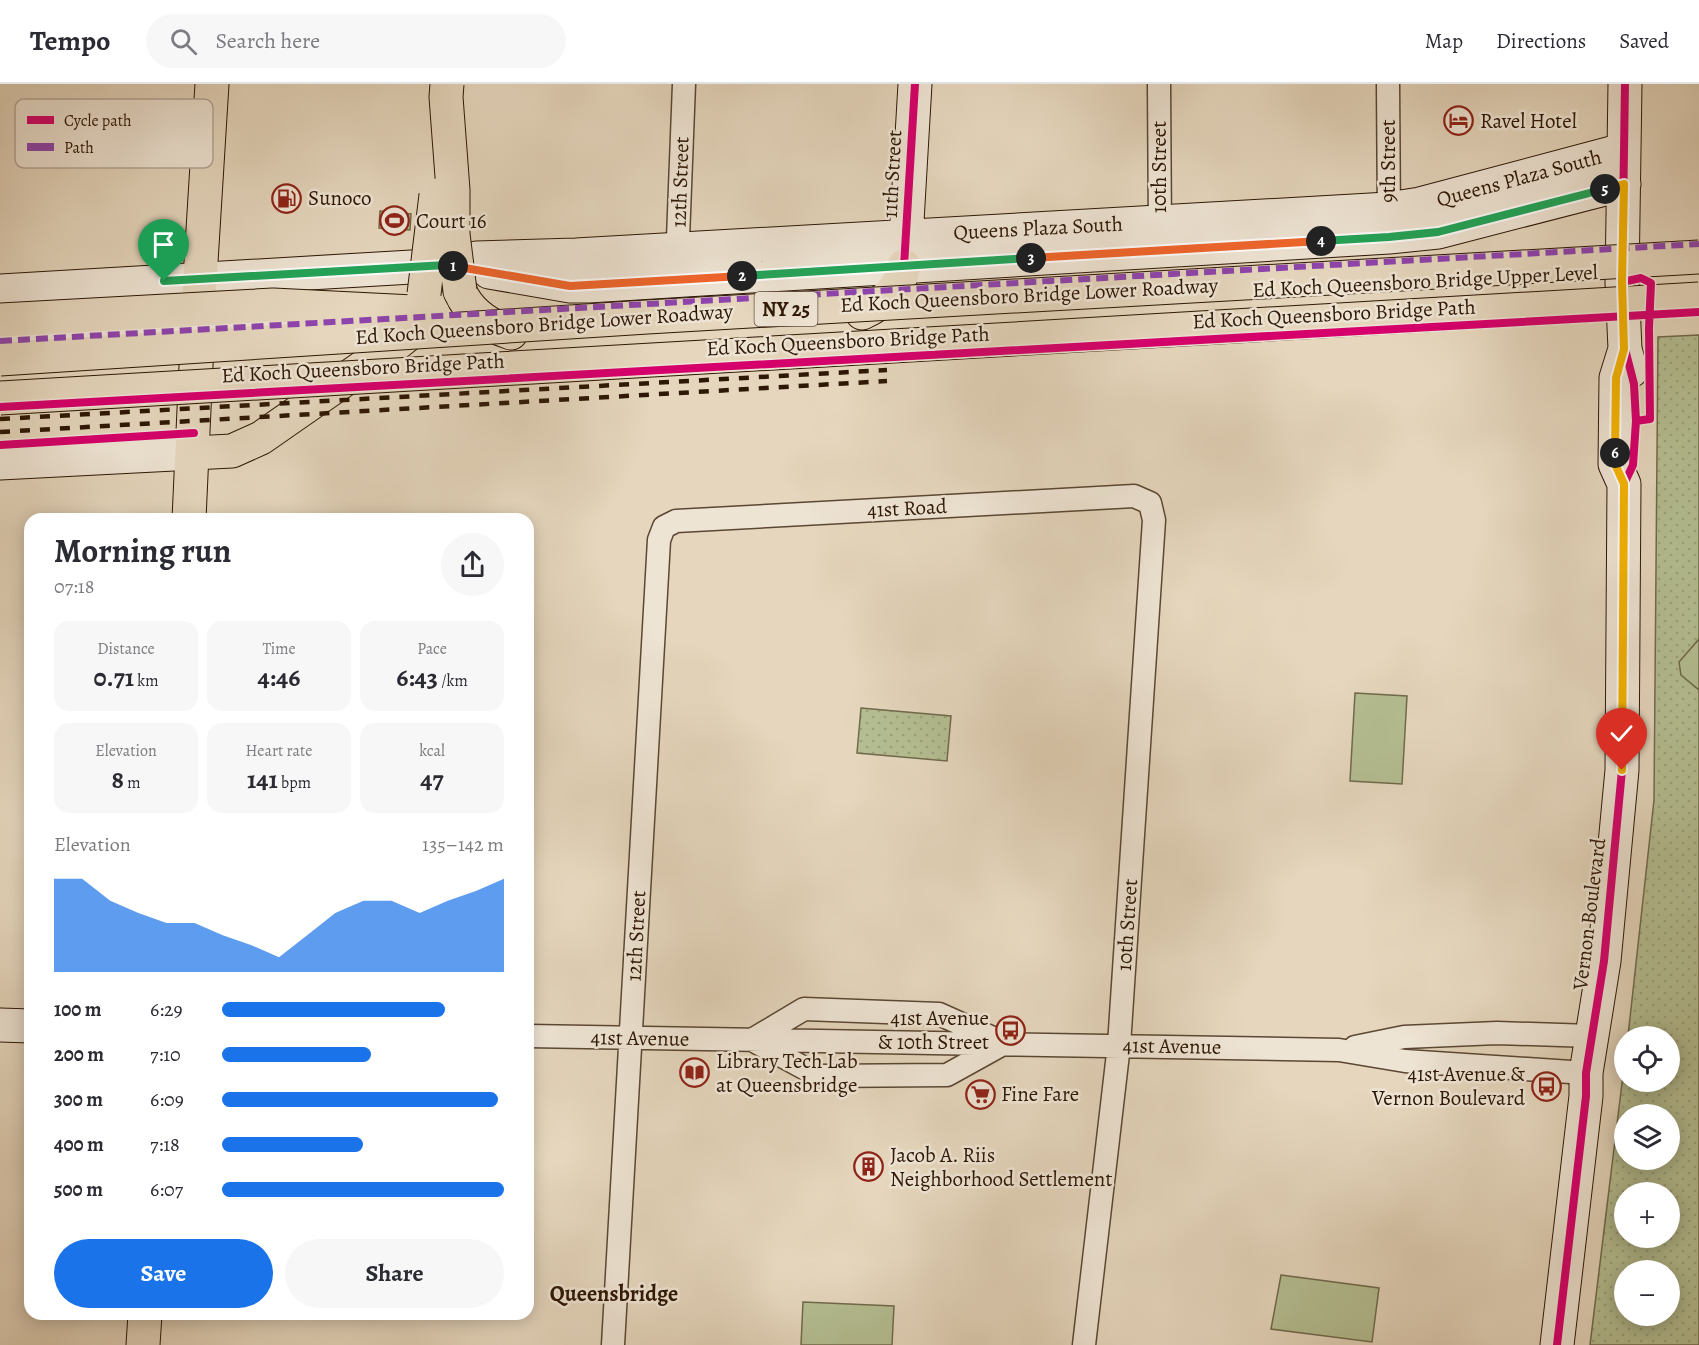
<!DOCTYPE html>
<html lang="en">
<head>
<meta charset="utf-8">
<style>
  :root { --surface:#fff; --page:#f7f7f7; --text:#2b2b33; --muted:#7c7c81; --line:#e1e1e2; --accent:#1a73e8 }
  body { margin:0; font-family:Alegreya,serif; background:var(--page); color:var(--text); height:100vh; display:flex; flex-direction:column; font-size:22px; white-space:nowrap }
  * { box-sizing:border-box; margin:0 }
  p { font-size:20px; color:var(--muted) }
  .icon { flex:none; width:33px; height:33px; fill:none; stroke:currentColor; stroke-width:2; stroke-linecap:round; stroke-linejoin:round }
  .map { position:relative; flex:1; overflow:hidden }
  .details { position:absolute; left:24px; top:429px; width:510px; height:807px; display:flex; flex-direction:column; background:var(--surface); border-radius:18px; box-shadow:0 3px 15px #0003 }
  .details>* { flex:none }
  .buttons { position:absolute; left:1614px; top:942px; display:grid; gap:12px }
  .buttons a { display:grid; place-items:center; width:66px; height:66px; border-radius:50%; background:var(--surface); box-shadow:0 3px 15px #0003; font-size:30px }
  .pin { position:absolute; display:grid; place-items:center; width:51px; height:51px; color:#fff; margin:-62px -26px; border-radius:50% 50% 50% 0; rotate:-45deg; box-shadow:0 0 6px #0007 }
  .pin .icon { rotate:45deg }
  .km { position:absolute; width:30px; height:30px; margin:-15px; border-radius:50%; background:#222; color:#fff; font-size:16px; line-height:30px; text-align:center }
  .round { display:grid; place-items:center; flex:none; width:63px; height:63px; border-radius:32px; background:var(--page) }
  .head { display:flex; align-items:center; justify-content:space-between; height:102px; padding:0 30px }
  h1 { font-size:33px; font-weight:700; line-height:45px }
  .stats { display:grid; grid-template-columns:repeat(3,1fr); gap:9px; height:102px; padding:6px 30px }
  .stats div { display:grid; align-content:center; border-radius:15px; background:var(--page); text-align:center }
  .stats b { font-size:26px; font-weight:700 }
  .stats small { font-size:16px; font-weight:400 }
  .stats p { font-size:16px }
  .chart { height:168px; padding:12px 30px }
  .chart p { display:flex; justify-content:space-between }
  .chart svg { width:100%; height:108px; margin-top:6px; fill:var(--accent); opacity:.7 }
  .primary-button { display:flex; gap:12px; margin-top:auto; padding:12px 30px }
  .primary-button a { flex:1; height:69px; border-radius:36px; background:var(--accent); color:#fff; font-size:24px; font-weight:700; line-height:69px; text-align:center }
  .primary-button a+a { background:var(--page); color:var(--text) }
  ul { padding:0 30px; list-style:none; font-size:20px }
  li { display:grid; grid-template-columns:96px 72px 1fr; align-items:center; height:45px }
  li i { height:15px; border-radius:8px; background:var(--accent) }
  header { display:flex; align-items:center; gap:36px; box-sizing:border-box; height:84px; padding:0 30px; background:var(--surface); border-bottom:2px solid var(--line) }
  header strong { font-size:28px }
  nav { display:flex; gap:33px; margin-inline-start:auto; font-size:21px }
  .search { width:420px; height:54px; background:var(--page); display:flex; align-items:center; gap:15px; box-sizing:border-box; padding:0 21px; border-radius:33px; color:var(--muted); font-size:22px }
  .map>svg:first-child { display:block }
  .green { fill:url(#green-dots); stroke:#706a4c; stroke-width:1.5; fill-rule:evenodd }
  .pitch { fill:#b4be92; stroke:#706a4c; stroke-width:1.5 }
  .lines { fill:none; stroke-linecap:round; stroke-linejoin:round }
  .street-casing { stroke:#5b4733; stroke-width:25 }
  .secondary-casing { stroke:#2d1705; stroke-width:35 }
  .primary-casing { stroke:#2d1705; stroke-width:35 }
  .highway-casing { stroke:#2d1705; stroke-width:35 }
  .street { stroke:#eee4d4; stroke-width:22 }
  .secondary { stroke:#eee4d4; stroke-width:33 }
  .primary { stroke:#e5d6bd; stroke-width:33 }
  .highway { stroke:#e5d6bd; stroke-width:33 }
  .rail { stroke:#2d1705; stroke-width:4.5; stroke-dasharray:10 10; stroke-linecap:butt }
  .street-bridge-casing { stroke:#5b4733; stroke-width:25; stroke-linecap:butt }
  .highway-bridge-casing { stroke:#2d1705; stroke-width:35; stroke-linecap:butt }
  .street-bridge { stroke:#eee4d4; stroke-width:22 }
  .highway-bridge { stroke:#e5d6bd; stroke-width:33 }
  .quiet { stroke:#8e44ad; stroke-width:6; stroke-dasharray:12 6; stroke-linecap:butt }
  .cycleway-casing { stroke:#eee4d4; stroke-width:11 }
  .cycleway { stroke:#d6006c; stroke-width:8 }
  .split-1-casing { stroke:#fff; stroke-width:12 }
  .split-2-casing { stroke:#fff; stroke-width:12 }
  .split-3-casing { stroke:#fff; stroke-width:12 }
  .split-4-casing { stroke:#fff; stroke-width:12 }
  .split-5-casing { stroke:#fff; stroke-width:12 }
  .split-6-casing { stroke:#fff; stroke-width:12 }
  .split-7-casing { stroke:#fff; stroke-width:12 }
  .split-1 { stroke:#22a559; stroke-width:8 }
  .split-2 { stroke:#f0652b; stroke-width:8 }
  .split-3 { stroke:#22a559; stroke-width:8 }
  .split-4 { stroke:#f0652b; stroke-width:8 }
  .split-5 { stroke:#22a559; stroke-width:8 }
  .split-6 { stroke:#f5b400; stroke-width:8 }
  .split-7 { stroke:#f5b400; stroke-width:8 }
  .labels { text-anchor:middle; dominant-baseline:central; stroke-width:5; stroke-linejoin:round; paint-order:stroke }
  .shield { fill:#eee4d4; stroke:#675443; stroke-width:1.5 }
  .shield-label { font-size:20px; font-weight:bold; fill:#2d1705 }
  .poi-label { font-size:21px; fill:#2d1705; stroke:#eee4d4; text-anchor:start }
  .street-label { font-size:21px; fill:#2d1705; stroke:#eee4d4 }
  .neighbourhood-label { font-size:22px; font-weight:bold; fill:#2d1705; stroke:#eee4d4 }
  .key { fill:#eee4d4; stroke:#b4a696; stroke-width:1.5 }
  .key-label { font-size:16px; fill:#2d1705 }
</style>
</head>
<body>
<header>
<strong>Tempo</strong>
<div class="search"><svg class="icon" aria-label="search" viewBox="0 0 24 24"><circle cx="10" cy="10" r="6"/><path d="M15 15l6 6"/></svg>Search here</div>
<nav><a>Map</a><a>Directions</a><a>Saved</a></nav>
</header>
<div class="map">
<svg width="1699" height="1261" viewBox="0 0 1699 1261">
  <defs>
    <pattern id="green-dots" width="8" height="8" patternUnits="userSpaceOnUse" patternTransform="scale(1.5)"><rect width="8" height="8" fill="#b4be92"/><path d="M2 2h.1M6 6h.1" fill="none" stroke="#9ba37c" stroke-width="1.8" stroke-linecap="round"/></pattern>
  </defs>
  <rect width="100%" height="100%" fill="#e5d6bd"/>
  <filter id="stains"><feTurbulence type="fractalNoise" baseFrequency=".00333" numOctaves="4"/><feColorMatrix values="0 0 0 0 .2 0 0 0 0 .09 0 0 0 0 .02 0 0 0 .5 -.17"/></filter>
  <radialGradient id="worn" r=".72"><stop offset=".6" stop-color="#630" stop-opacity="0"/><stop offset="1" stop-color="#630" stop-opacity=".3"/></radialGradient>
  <path class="green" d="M 1699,251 L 1699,1261 L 1590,1261 L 1624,983 L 1624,998 L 1670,998 L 1670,952 L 1628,952 L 1654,716 L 1658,253 ZM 1624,1030 L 1670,1030 L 1670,1076 L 1624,1076 ZM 1624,1108 L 1670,1108 L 1670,1154 L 1624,1154 ZM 1624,1186 L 1670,1186 L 1670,1232 L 1624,1232 Z
    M 861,624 L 951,632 L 947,677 L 857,669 Z"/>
  <path class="pitch" d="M 380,127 L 411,130 L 410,146 L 379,144 Z
    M 1699,555 L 1699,606 L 1681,591 L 1679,578 Z
    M 1355,609 L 1407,612 L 1402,700 L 1350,697 Z
    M 1281,1191 L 1379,1204 L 1372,1258 L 1271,1245 Z
    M 803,1218 L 894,1222 L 892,1261 L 801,1261 Z"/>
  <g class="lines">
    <defs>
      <path id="street" d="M 1159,0 L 1160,151
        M 1388,0 L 1389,137
        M 677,180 L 684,0
        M 528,952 L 1339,966 L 1405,977 L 1586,989
        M 752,956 L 804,925 L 939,930 L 995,955
        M 756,958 L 819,992 L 947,991 L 1003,960
        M 1355,963 L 1404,953 L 1497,949 L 1591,952
        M 613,1261 L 659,456 L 664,443 L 676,437 L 1134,412 L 1150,419 L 1154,436 L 1119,961 L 1084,1261"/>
      <path id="secondary" d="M 1625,0 L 1622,198 L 1625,265 L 1631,287
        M 905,172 L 915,0
        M 489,188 L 570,202 L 588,202 L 1389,153 L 1438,148 L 1624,100
        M 0,207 L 446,181 L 476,174 L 576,171 L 1388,125 L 1420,120 L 1623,66
        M 0,379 L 193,369
        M 0,941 L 30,942
        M 1557,1261 L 1586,1012 L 1586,989 L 1604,877 L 1622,686 L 1624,400 L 1615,380 L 1616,294 L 1625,265"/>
      <path id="primary" d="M 189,435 L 200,194 L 212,0
        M 143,1261 L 145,1230"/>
      <path id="highway" d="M 460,207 C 469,229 490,242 511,249
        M 862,229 C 885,218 899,207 904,182
        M 193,369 L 232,367 L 261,354 L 396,260 L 406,252 L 419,236"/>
    </defs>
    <use href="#street" class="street-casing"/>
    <use href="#secondary" class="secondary-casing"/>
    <use href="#primary" class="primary-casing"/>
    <use href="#highway" class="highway-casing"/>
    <use href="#street" class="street"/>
    <use href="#secondary" class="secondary"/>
    <use href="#primary" class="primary"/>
    <use href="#highway" class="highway"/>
    <path class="rail" d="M 0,335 L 887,286
      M 0,348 L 887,297"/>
    <defs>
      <path id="street-bridge" d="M 0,257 L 329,237"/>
      <path id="highway-bridge" d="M 447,0 L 446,13 L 453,106 L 453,150 L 460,207
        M 424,210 L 436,111
        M 0,236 L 273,221 L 433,229
        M 0,275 L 647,233 L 1699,173
        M 0,314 L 1699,215"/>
    </defs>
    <use href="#street-bridge" class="street-bridge-casing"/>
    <use href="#highway-bridge" class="highway-bridge-casing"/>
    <use href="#street-bridge" class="street-bridge"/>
    <use href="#highway-bridge" class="highway-bridge"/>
    <path class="quiet" d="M 0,257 L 1699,160"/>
    <defs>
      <path id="cycleway" d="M 904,182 L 915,0
        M 1622,198 L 1641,194 L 1651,199 L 1649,244 L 1650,335 L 1636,337
        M 0,323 L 1699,228
        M 0,361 L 194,349
        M 1624,400 L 1633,381 L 1636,337 L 1634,300 L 1625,265 L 1622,198 L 1625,0
        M 1557,1261 L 1586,1012 L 1586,989 L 1604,877 L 1622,686 L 1624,400 L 1615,380 L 1616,294 L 1625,265"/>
    </defs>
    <use href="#cycleway" class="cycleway-casing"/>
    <use href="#cycleway" class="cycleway"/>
  </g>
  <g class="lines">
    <defs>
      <path id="split-1" d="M 164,197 L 446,181 L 453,182"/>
      <path id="split-2" d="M 453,182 L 570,202 L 742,192"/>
      <path id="split-3" d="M 742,192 L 1031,174"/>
      <path id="split-4" d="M 1031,174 L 1321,157"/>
      <path id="split-5" d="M 1321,157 L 1389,153 L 1438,148 L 1605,105"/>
      <path id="split-6" d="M 1605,105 L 1624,100 L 1622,198 L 1624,265 L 1616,294 L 1615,369"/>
      <path id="split-7" d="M 1615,369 L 1615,380 L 1624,400 L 1622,686"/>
    </defs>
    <use href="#split-1" class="split-1-casing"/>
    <use href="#split-2" class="split-2-casing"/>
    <use href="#split-3" class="split-3-casing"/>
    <use href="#split-4" class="split-4-casing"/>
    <use href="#split-5" class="split-5-casing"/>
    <use href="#split-6" class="split-6-casing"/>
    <use href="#split-7" class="split-7-casing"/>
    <use href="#split-1" class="split-1"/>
    <use href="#split-2" class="split-2"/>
    <use href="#split-3" class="split-3"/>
    <use href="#split-4" class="split-4"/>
    <use href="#split-5" class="split-5"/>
    <use href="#split-6" class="split-6"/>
    <use href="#split-7" class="split-7"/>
  </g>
  <defs>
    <symbol id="hotel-ring" viewBox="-11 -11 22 22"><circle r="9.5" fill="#eee4d4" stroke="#8f2418" stroke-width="1.5"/><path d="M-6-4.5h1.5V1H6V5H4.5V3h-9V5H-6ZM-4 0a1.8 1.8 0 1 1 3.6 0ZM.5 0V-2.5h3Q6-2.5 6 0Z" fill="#8f2418"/></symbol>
    <symbol id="fuel-ring" viewBox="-11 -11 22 22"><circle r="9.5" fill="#eee4d4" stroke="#8f2418" stroke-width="1.5"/><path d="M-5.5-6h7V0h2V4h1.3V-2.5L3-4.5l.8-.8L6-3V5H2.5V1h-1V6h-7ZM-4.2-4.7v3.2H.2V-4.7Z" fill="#8f2418"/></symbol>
    <symbol id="stadium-ring" viewBox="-11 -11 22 22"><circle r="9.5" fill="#eee4d4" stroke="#8f2418" stroke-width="1.5"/><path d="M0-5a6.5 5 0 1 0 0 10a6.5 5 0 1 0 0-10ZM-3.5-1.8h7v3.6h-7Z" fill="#8f2418"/></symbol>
    <symbol id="bus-ring" viewBox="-11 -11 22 22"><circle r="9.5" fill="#eee4d4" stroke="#8f2418" stroke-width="1.5"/><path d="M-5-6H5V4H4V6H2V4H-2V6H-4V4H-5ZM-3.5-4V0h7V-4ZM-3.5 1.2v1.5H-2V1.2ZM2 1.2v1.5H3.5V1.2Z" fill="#8f2418"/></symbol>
    <symbol id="library-ring" viewBox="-11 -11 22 22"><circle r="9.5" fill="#eee4d4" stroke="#8f2418" stroke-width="1.5"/><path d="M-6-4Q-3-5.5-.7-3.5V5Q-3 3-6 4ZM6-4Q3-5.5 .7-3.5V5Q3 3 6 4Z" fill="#8f2418"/></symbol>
    <symbol id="supermarket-ring" viewBox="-11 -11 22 22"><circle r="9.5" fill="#eee4d4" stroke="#8f2418" stroke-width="1.5"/><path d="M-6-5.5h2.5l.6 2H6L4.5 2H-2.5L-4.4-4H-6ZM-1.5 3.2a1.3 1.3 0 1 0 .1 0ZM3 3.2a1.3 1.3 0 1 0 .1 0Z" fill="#8f2418"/></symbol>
    <symbol id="building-ring" viewBox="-11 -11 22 22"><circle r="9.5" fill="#eee4d4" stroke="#8f2418" stroke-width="1.5"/><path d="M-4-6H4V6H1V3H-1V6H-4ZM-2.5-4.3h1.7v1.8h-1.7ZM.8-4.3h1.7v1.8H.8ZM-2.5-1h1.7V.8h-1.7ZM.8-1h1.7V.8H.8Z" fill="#8f2418"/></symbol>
  </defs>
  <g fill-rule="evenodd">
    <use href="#hotel-ring" x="1442" y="20" width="33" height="33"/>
    <use href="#fuel-ring" x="270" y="98" width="33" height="33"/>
    <use href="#stadium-ring" x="378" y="120" width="33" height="33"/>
    <use href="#bus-ring" x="994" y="930" width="33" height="33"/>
    <use href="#library-ring" x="678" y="972" width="33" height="33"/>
    <use href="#bus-ring" x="1530" y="986" width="33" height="33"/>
    <use href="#supermarket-ring" x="964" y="994" width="33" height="33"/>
    <use href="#building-ring" x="852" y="1066" width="33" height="33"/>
  </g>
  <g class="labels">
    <rect class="shield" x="754.5" y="208" width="63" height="34" rx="4.5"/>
    <g class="shield-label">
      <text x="786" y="225">NY 25</text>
    </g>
    <g class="poi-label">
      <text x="1480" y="37">Ravel Hotel</text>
      <text x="308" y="114">Sunoco</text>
      <text x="416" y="137">Court 16</text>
      <text x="989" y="934" text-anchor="end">41st Avenue<tspan x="989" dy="24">&amp; 10th Street</tspan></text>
      <text x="716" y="977">Library Tech Lab<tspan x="716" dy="24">at Queensbridge</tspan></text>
      <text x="1525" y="990" text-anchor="end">41st Avenue &amp;<tspan x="1525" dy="24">Vernon Boulevard</tspan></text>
      <text x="1001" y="1010">Fine Fare</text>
      <text x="890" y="1071">Jacob A. Riis<tspan x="890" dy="24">Neighborhood Settlement</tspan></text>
    </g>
    <g class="street-label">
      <text transform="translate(1388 77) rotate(-90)">9th Street</text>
      <text transform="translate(1159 83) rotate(-90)">10th Street</text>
      <text transform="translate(892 90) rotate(-87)">11th Street</text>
      <text transform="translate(1519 94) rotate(-15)">Queens Plaza South</text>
      <text transform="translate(680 98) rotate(-88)">12th Street</text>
      <text transform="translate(1038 144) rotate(-3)">Queens Plaza South</text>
      <text transform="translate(1425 197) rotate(-3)">Ed Koch Queensboro Bridge Upper Level</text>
      <text transform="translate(1029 211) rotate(-3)">Ed Koch Queensboro Bridge Lower Roadway</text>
      <text transform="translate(1334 230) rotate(-3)">Ed Koch Queensboro Bridge Path</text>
      <text transform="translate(544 240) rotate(-4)">Ed Koch Queensboro Bridge Lower Roadway</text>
      <text transform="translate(848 257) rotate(-3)">Ed Koch Queensboro Bridge Path</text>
      <text transform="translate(363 284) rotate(-3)">Ed Koch Queensboro Bridge Path</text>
      <text transform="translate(907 424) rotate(-3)">41st Road</text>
      <text transform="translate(1589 830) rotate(-83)">Vernon Boulevard</text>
      <text transform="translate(1127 841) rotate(-86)">10th Street</text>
      <text transform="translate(636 852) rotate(-87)">12th Street</text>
      <text transform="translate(640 954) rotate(1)">41st Avenue</text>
      <text transform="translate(1172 962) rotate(1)">41st Avenue</text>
    </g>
    <g class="neighbourhood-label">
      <text x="614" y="1210">Queensbridge</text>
    </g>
  </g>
  <rect x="15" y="15" width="198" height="69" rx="9" class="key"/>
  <rect x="27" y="32" width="27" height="8" fill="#d6006c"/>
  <rect x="27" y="59" width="27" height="8" fill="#8e44ad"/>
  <g class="key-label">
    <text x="64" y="42">Cycle path</text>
    <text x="64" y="69">Path</text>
  </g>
  <rect width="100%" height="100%" filter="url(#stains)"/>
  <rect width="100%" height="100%" fill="url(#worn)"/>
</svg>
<div class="buttons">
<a><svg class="icon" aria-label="locate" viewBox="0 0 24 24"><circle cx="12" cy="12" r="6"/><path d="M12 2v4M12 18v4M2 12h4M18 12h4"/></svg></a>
<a><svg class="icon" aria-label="layers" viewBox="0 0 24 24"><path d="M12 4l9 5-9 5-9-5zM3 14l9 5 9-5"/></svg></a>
<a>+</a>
<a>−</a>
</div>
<div class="pin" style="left:164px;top:197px;background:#1e9e55"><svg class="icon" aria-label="arrive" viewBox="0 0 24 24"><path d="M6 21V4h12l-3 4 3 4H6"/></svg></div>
<div class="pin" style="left:1622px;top:686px;background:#d93025"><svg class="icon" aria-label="check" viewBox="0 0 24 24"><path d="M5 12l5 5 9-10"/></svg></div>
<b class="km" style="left:453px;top:182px">1</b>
<b class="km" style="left:742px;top:192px">2</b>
<b class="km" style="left:1031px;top:174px">3</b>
<b class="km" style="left:1321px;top:157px">4</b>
<b class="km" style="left:1605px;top:105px">5</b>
<b class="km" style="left:1615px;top:369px">6</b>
<section class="details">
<div class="head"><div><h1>Morning run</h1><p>07:18</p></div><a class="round"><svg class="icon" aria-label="share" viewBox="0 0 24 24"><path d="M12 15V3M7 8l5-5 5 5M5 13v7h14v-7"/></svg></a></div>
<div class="stats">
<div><p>Distance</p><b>0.71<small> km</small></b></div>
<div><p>Time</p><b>4:46</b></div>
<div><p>Pace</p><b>6:43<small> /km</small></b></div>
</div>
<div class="stats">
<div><p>Elevation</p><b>8<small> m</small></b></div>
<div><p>Heart rate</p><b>141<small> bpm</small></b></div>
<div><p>kcal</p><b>47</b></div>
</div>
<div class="chart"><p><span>Elevation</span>135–142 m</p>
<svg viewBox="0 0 160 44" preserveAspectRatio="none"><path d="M0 44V6L10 6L20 15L30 20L40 24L50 24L60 29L70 33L80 38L90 29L100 20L110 15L120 15L130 20L140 15L150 11L160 6V44z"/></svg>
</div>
<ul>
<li><b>100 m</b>6:29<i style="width:79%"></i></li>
<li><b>200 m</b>7:10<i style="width:53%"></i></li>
<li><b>300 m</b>6:09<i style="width:98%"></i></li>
<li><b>400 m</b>7:18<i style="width:50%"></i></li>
<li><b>500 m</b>6:07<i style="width:100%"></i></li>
</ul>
<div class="primary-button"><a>Save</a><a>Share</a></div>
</section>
</div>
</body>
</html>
